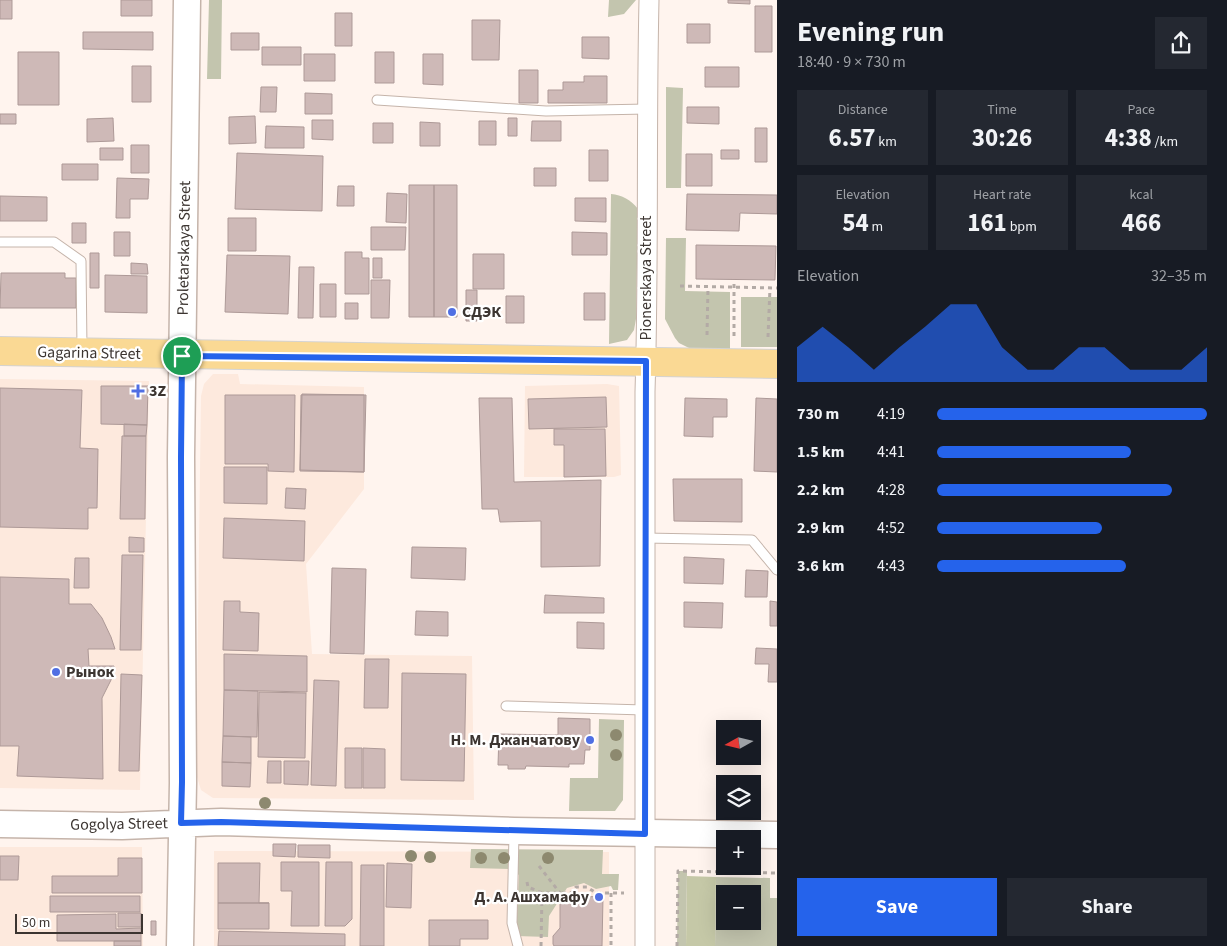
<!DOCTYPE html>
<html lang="en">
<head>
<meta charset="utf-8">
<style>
  :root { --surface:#171b24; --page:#242831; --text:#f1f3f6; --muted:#9ea1a6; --accent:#2563eb }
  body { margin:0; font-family:"Source Sans 3",sans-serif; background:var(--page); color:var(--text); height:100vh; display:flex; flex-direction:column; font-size:19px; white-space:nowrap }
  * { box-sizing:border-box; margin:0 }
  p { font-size:16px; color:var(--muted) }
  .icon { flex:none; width:28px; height:28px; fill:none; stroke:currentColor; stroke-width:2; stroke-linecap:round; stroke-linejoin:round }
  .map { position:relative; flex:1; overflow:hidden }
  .panel { display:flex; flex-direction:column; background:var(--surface); width:450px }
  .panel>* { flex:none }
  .needle { width:32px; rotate:262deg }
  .fabs { position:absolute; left:716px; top:720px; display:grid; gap:10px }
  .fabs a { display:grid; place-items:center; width:45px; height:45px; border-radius:0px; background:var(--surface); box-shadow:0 5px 20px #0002; font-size:25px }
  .scale { position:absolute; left:15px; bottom:12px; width:128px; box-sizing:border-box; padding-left:5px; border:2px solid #3c3531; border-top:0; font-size:14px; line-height:18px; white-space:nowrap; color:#3c3531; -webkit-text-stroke:4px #fff; paint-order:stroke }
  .pin { position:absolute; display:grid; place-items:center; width:42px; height:42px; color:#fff; margin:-21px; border:2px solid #fff; border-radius:50%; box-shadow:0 1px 5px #0007 }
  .round { display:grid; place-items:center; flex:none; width:52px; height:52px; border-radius:0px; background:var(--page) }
  .overview { display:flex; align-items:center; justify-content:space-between; height:85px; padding:0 20px }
  h1 { font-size:28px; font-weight:700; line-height:38px }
  .stats { display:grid; grid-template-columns:repeat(3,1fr); gap:8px; height:85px; padding:5px 20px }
  .stats div { display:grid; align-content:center; border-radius:0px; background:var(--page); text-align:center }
  .stats b { font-size:25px; font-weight:700 }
  .stats small { font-size:14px; font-weight:400 }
  .stats p { font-size:14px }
  .chart { height:140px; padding:10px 20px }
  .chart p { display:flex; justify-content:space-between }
  .chart svg { width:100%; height:90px; margin-top:5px; fill:var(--accent); opacity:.7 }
  .button { display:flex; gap:10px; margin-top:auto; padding:10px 20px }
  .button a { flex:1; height:58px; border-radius:0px; background:var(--accent); color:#fff; font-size:20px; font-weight:700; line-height:58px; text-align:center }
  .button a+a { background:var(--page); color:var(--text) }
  ul { padding:0 20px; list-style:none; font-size:16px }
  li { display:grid; grid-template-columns:80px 60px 1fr; align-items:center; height:38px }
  li i { height:12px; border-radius:6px; background:var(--accent) }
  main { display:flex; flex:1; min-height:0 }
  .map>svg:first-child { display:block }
  .built { fill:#fde9dd }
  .green { fill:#c3c5ae; fill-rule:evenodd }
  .forest { fill:#c5c8a7 }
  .building { fill:#ceb9b7; stroke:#ad9997 }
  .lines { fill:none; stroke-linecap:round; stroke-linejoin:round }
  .lane-casing { stroke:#c5b4aa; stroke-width:11 }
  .street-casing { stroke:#c5b4aa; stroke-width:21 }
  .secondary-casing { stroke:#c5b4aa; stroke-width:29 }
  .primary-casing { stroke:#d4d3d2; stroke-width:30 }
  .path { stroke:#b3aaa5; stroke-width:3; stroke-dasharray:4 4; stroke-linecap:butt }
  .lane { stroke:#fff; stroke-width:9 }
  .street { stroke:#fff; stroke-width:19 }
  .secondary { stroke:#fff; stroke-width:26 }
  .primary { stroke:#fad994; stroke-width:28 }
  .tree { fill:#8d896f }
  .route-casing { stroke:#fff; stroke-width:10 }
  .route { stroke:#2563eb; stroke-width:6 }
  .poi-dot { fill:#506fe3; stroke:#fff; stroke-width:2 }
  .labels { text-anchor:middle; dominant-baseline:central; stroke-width:4.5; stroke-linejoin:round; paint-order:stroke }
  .street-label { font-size:16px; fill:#3c3531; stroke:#fff }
  .poi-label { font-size:16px; font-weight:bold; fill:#3c3531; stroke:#fff; text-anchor:start }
</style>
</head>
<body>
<main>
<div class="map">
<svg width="777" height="946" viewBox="0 0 777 946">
  <rect width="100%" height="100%" fill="#fff4ee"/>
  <path class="built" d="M 213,374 L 238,374 L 240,384 L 364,387 L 364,489 L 306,564 L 312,654 L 472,656 L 474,800 L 213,798 L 201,790 L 196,774 L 201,396 L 204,384 Z
    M 0,379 L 149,381 L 140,790 L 0,788 Z
    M 607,384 L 619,386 L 621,475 L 614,477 L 524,477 L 525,386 Z
    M 0,847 L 142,847 L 143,946 L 0,946 Z
    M 214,851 L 609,852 L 609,946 L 214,946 Z"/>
  <path class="green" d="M 209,0 L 222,0 L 221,79 L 207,79 Z
    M 609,0 L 636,0 L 624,14 L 608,17 Z
    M 666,87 L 683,88 L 681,188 L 666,188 Z
    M 611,194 C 622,195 631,200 638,209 L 636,319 L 634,330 L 627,340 L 609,344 Z
    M 666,238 L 686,238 L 685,291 L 730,292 L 730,350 L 689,348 L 679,343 L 675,338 L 665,319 Z
    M 741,297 L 777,297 L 777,347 L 741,347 Z
    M 599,719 L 624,720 L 623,800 L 615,811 L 569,811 L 570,778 L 598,778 Z
    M 471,849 L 603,850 L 602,874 L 619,874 L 618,890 L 613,890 L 611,886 L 596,889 L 584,883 L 567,888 L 549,916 L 548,937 L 516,936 L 519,875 L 510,869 L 470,868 Z
    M 678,871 L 687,871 L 686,946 L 677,946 Z
    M 716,877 L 770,878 L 770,898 L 777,898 L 777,946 L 715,946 ZM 725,894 L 752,894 L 752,921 L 725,921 Z"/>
  <path class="forest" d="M 687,876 L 716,877 L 715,946 L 686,946 Z"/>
  <path class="building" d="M 0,0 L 12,0 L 12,19 L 0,19 Z
    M 121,0 L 152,0 L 152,16 L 121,16 Z
    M 728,0 L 750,0 L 750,4 L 728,3 Z
    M 755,6 L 772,6 L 772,52 L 755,52 Z
    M 335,13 L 352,13 L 352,46 L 335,46 Z
    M 472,20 L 500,20 L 499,60 L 472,60 Z
    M 687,24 L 710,24 L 710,43 L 687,43 Z
    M 83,32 L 153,32 L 153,50 L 83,49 Z
    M 231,33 L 259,33 L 259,50 L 231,50 Z
    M 582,37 L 609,37 L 609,59 L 582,58 Z
    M 262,47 L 301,47 L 301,65 L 262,65 Z
    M 18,52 L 59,52 L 59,105 L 18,105 Z
    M 375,52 L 394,52 L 394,83 L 375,83 Z
    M 304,54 L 335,54 L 335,81 L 304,81 Z
    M 423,54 L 443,54 L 443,85 L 423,84 Z
    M 132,66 L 151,66 L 151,102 L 132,102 Z
    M 705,67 L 739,67 L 739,87 L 705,87 Z
    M 519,70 L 538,70 L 538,103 L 519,103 Z
    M 584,76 L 607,76 L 607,103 L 548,103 L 548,90 L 563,90 L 563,82 L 584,82 Z
    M 261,87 L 277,87 L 276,112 L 260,112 Z
    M 305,93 L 332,94 L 332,114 L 305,114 Z
    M 687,107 L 719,107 L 719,124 L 687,123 Z
    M 0,114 L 16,114 L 16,124 L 0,124 Z
    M 255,116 L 256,143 L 229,144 L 229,117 Z
    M 113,118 L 114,141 L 87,142 L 87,119 Z
    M 508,118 L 517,118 L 517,136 L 508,136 Z
    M 312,120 L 333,120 L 333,140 L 312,139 Z
    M 479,121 L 496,121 L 496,145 L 479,145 Z
    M 532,121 L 561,121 L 561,141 L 531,141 Z
    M 420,122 L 440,123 L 440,146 L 420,146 Z
    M 373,123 L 393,123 L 393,143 L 373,143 Z
    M 266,126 L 304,127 L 304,148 L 265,148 Z
    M 755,128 L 767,128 L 767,162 L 755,162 Z
    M 131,145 L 149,145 L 149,173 L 131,173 Z
    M 100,148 L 123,148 L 123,160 L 100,160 Z
    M 589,150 L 608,150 L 608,181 L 589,181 Z
    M 721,150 L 739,150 L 739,159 L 721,159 Z
    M 237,153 L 323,156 L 322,211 L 235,209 Z
    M 686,154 L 712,154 L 712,186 L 686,186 Z
    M 62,164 L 98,164 L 98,180 L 62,180 Z
    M 534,168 L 556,168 L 556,186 L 534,186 Z
    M 117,178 L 149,179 L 148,199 L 130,199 L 130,218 L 116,218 Z
    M 409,185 L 434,185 L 434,317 L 409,317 Z
    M 434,185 L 457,185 L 457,317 L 434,317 Z
    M 338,186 L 354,186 L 354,206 L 337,206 Z
    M 387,193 L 407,194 L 406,223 L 386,222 Z
    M 687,194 L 777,195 L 777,214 L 740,213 L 739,231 L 686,230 Z
    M 0,196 L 47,197 L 47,221 L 0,221 Z
    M 575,198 L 606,198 L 606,222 L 575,221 Z
    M 228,218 L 256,218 L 256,251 L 228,251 Z
    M 72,223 L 86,223 L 86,243 L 72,243 Z
    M 371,227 L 406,227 L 405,250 L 371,250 Z
    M 114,232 L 130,232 L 130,256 L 114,256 Z
    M 572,232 L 607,233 L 607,255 L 572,255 Z
    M 696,245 L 776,246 L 775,280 L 696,279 Z
    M 345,252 L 362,252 L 362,258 L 369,258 L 369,294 L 345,294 Z
    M 90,253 L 99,253 L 99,288 L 90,288 Z
    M 473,254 L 504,254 L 504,289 L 473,289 Z
    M 227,255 L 290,256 L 288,314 L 225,312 Z
    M 373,258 L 382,258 L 382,278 L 373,278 Z
    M 131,263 L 147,264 L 148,274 L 131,274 Z
    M 299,267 L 314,267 L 313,318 L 298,318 Z
    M 1,273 L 65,273 L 65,278 L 76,278 L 76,308 L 0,308 Z
    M 105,275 L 147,276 L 147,313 L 105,312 Z
    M 371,280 L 390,280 L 389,318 L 371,318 Z
    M 320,284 L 336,284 L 336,317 L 320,317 Z
    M 466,290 L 477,290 L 477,321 L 466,321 Z
    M 584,293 L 605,293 L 605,320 L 584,320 Z
    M 506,296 L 524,296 L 524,323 L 506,323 Z
    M 345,303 L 358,303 L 358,319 L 345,319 Z
    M 101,386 L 148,386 L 147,425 L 101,424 Z
    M 0,388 L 82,390 L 80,448 L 98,449 L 97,508 L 88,508 L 88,529 L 0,527 Z
    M 302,394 L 366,395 L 364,472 L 300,470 Z
    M 225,395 L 295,395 L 294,472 L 268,471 L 268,464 L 225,464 Z
    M 301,395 L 364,395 L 364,472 L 300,471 Z
    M 606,397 L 607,427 L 529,429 L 528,399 Z
    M 479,398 L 512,398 L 514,482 L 601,480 L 600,566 L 541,567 L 541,521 L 500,522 L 498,509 L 482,509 Z
    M 685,398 L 727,399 L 727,417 L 713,417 L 713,437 L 684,436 Z
    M 756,398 L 777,399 L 777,472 L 754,471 Z
    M 124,424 L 147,425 L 146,436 L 124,436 Z
    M 554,429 L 605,429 L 606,476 L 564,477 L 564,445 L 554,445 Z
    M 122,436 L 146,436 L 145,519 L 120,519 Z
    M 224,467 L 267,467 L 267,504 L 224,503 Z
    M 673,479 L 742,479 L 742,522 L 674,521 Z
    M 286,488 L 306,489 L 305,509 L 285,508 Z
    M 224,518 L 305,521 L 304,561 L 223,558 Z
    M 129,537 L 144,538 L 144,552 L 129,552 Z
    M 412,547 L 466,548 L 465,580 L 411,578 Z
    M 122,555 L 143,555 L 141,650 L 120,650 Z
    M 684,557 L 724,559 L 723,584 L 684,583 Z
    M 75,558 L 89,558 L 89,588 L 74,588 Z
    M 332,568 L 366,569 L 364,654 L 330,653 Z
    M 746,570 L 768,571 L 767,597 L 745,597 Z
    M 0,577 L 69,579 L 69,604 L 91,604 L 102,618 L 111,637 L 115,649 L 88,649 L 89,666 L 114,666 L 112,678 L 102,698 L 103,779 L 17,776 L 19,746 L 0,746 Z
    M 545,595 L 604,598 L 604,613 L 544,613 Z
    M 224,601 L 240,601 L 240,612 L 259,613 L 258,651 L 223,650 Z
    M 770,601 L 777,602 L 777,626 L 770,626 Z
    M 684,602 L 723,603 L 722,628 L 684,627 Z
    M 416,611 L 448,612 L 448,636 L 415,635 Z
    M 577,622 L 604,623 L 604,649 L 577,648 Z
    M 756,648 L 777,649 L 777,682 L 768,682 L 769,664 L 755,664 Z
    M 224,654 L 307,656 L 307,692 L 224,690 Z
    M 365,659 L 389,659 L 388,708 L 364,708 Z
    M 402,673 L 466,674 L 464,781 L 401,780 Z
    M 121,674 L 142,675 L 139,771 L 119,771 Z
    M 314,680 L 339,681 L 336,786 L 311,785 Z
    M 224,690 L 258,691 L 257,737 L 223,736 Z
    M 259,692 L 306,693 L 305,758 L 258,757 Z
    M 558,718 L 590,719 L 590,750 L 585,750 L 584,764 L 569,764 L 569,767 L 526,766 L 525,769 L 508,769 L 508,765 L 498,765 L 499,734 L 558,735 Z
    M 223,736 L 251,737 L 251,763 L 222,762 Z
    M 345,748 L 362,748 L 362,788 L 345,788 Z
    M 363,748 L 385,749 L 385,788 L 363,788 Z
    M 268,761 L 281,761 L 281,783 L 267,783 Z
    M 284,761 L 309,761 L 308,785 L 284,784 Z
    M 222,762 L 251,763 L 250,787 L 222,786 Z
    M 273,844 L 296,844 L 295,857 L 273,856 Z
    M 298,845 L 330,845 L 330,858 L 298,857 Z
    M 0,856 L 19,856 L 18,880 L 0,880 Z
    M 118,858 L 142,858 L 142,893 L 52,893 L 52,876 L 118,876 Z
    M 281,862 L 319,862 L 319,926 L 291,926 L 292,891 L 281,891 Z
    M 326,862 L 352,862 L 352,919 L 345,926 L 325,926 Z
    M 218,863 L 260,863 L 259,903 L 269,903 L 218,903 Z
    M 387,863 L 412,864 L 411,908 L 386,907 Z
    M 361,865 L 384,865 L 384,946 L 360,946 Z
    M 50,896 L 140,896 L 140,912 L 50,912 Z
    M 567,896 L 603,897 L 602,946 L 554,946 L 553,944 L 553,936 L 560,928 L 560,902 Z
    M 218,903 L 269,903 L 269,929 L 218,929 Z
    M 118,913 L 141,913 L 141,927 L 118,927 Z
    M 116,914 L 116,929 L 141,928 L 141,941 L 57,941 L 57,915 Z
    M 429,920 L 488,920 L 488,939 L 460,939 L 460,946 L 429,946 Z
    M 151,921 L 156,921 L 156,935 L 151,935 Z
    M 219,931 L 345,934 L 345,946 L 218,946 Z
    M 114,941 L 141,941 L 141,946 L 114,946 Z"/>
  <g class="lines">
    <defs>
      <path id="lane" d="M 377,100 L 546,111 L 647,109
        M 0,242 L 54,242 L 81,261 L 82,349
        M 645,538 L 752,540 L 777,570
        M 506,706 L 644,710
        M 514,834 L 512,923 L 518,946"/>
      <path id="street" d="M 645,946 L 645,392 C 649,261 646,131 649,0"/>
      <path id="secondary" d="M 0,824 L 122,826 L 221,822 L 514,831 L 777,835
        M 180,946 L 183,783 L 181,457 L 187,0"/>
      <path id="primary" d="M 0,351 C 259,357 518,358 777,364"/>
    </defs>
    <use href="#lane" class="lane-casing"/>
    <use href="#street" class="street-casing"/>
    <use href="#secondary" class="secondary-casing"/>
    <use href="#primary" class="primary-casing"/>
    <path class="path" d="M 680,286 L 777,288
      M 707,335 L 708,287
      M 734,336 L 734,280
      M 768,337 L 770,288
      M 539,866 L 560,893
      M 527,882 L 528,887 L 542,893 L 571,893 L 576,887 L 587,887 L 596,893 L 624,893
      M 611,893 L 611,946
      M 541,946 L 542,893
      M 677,946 L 678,871 L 777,873"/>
    <use href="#lane" class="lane"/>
    <use href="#street" class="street"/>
    <use href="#secondary" class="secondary"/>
    <use href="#primary" class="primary"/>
  </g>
  <g class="tree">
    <circle cx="616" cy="735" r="6"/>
    <circle cx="616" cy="755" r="6"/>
    <circle cx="265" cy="803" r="6"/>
    <circle cx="411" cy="856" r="6"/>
    <circle cx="430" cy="857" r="6"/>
    <circle cx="481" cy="858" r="6"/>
    <circle cx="504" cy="858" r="6"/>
    <circle cx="548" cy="858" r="6"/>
  </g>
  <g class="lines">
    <defs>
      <path id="route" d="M 182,356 L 646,361 L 645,834 L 221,822 L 181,823 L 182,782 L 181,457 Z"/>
    </defs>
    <use href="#route" class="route-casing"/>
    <use href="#route" class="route"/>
  </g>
  <g class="poi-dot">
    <circle cx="452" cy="312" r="5"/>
    <path d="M135.5 383.5h5v5h5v5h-5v5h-5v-5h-5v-5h5z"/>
    <circle cx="56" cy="672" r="5"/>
    <circle cx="590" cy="740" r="5"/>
    <circle cx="599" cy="897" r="5"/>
  </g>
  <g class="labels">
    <g class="street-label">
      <text transform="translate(184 248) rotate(-89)">Proletarskaya Street</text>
      <text transform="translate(646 278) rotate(-90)">Pionerskaya Street</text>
      <text transform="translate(89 353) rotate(1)">Gagarina Street</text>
      <text transform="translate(119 824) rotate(-1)">Gogolya Street</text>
    </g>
    <g class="poi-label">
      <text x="462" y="312">СДЭК</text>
      <text x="149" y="391">3Z</text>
      <text x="66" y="672">Рынок</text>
      <text x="580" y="740" text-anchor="end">Н. М. Джанчатову</text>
      <text x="589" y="897" text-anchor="end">Д. А. Ашхамафу</text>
    </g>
  </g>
</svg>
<div class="fabs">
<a><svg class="needle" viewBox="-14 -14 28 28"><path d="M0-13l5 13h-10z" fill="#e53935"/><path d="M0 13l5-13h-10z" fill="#9ea1a6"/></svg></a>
<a><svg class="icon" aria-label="layers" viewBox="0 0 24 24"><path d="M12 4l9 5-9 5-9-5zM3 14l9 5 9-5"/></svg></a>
<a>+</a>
<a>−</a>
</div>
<div class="scale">50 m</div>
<div class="pin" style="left:182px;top:356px;background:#1e9e55"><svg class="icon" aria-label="arrive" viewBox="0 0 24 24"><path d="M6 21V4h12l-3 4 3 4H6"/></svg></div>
</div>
<section class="panel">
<div class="overview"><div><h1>Evening run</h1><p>18:40 · 9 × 730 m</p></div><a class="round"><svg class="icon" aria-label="share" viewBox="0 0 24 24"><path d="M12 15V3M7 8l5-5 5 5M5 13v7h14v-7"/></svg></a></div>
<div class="stats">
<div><p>Distance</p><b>6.57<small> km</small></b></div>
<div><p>Time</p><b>30:26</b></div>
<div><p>Pace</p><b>4:38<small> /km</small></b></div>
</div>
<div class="stats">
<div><p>Elevation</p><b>54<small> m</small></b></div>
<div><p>Heart rate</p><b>161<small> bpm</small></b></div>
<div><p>kcal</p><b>466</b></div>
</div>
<div class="chart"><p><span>Elevation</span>32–35 m</p>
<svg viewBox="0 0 160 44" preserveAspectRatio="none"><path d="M0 44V27L10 17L20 27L30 38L40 27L50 17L60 6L70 6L80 27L90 38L100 38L110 27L120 27L130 38L140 38L150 38L160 27V44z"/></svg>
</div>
<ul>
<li><b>730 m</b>4:19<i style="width:100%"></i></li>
<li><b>1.5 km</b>4:41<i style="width:72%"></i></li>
<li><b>2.2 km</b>4:28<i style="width:87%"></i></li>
<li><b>2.9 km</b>4:52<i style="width:61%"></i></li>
<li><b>3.6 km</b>4:43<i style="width:70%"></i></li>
</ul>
<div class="button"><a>Save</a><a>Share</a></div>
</section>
</main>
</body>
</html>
